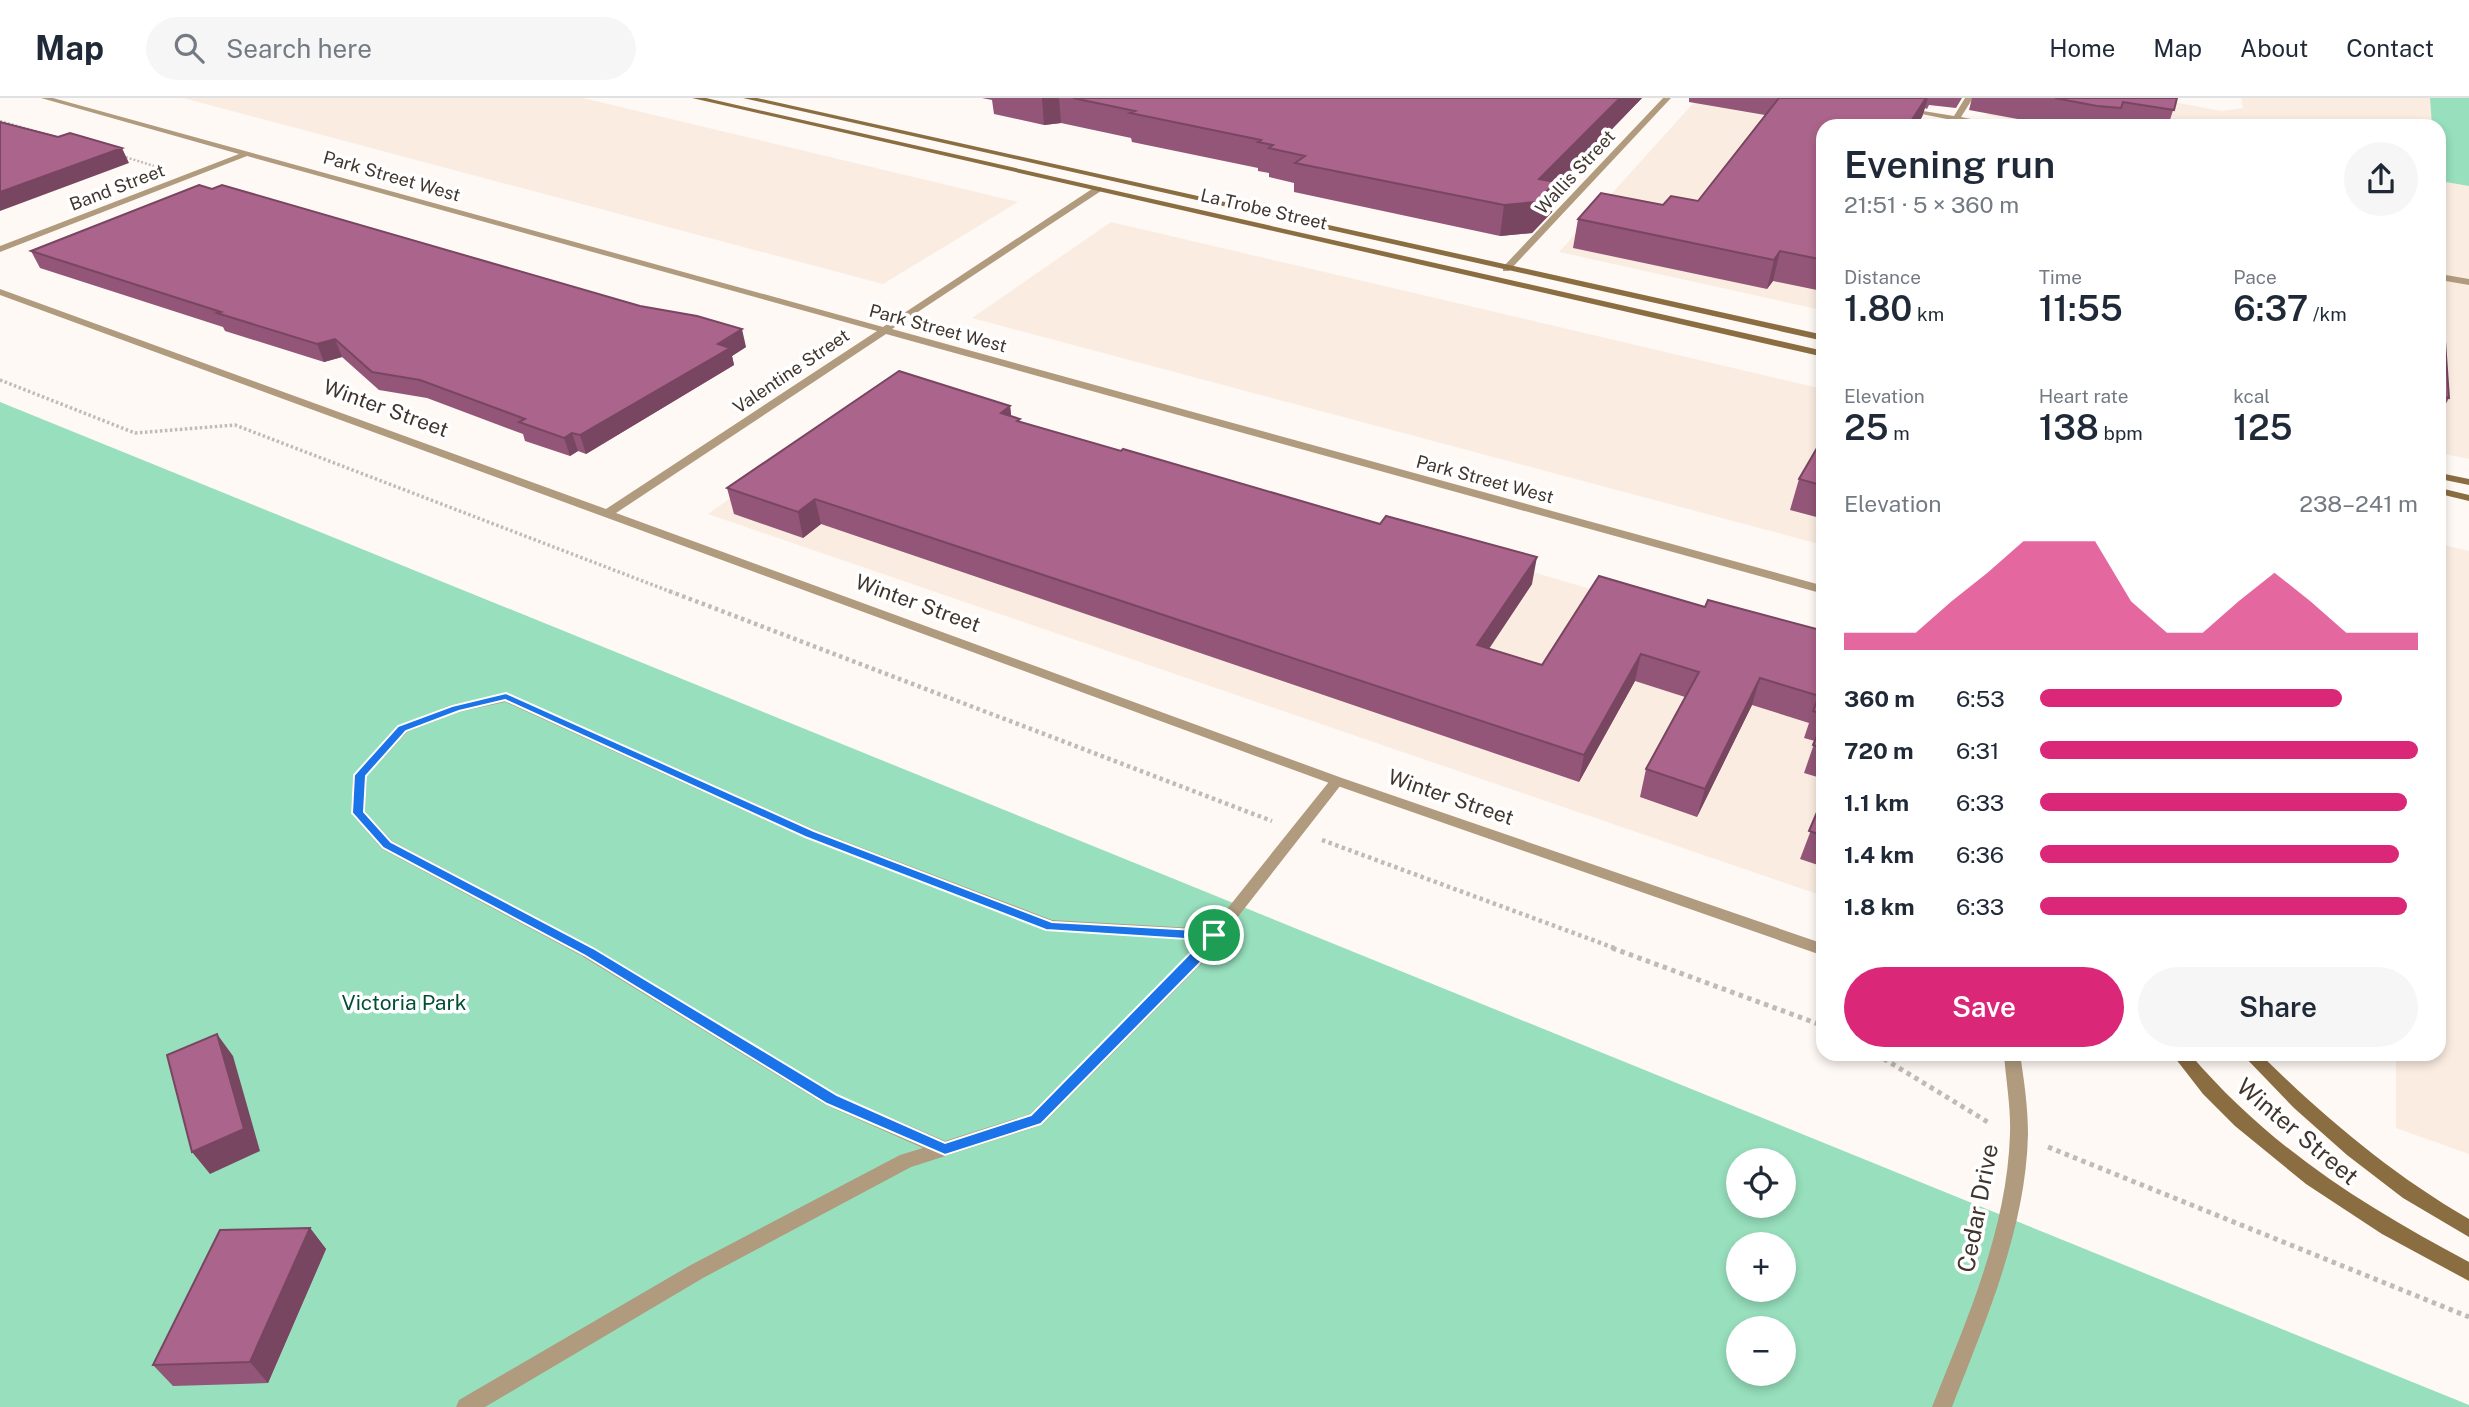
<!DOCTYPE html>
<html lang="en">
<head>
<meta charset="utf-8">
<style>
  :root { --surface:#fff; --page:#f6f6f7; --text:#1f2937; --muted:#747a83; --line:#e0e1e3; --accent:#db2777 }
  body { margin:0; font-family:"Public Sans",sans-serif; background:var(--page); color:var(--text); height:100vh; display:flex; flex-direction:column; font-size:26px; white-space:nowrap }
  * { box-sizing:border-box; margin:0 }
  p { font-size:23px; color:var(--muted) }
  .icon { flex:none; width:38px; height:38px; fill:none; stroke:currentColor; stroke-width:2; stroke-linecap:round; stroke-linejoin:round }
  .map { position:relative; flex:1; overflow:hidden }
  .details { position:absolute; left:1816px; top:21px; width:630px; height:942px; display:flex; flex-direction:column; background:var(--surface); border-radius:21px; box-shadow:0 4px 10px #0003 }
  .details>* { flex:none }
  .tools { position:absolute; left:1726px; top:1050px; display:grid; gap:14px }
  .tools a { display:grid; place-items:center; width:70px; height:70px; border-radius:50%; background:var(--surface); box-shadow:0 4px 10px #0003; font-size:35px }
  .pin { position:absolute; display:grid; place-items:center; width:60px; height:60px; color:#fff; margin:-30px; border:4px solid #fff; border-radius:50%; box-shadow:0 2px 7px #0007 }
  .round { display:grid; place-items:center; flex:none; width:74px; height:74px; border-radius:37px; background:var(--page) }
  .overview { display:flex; align-items:center; justify-content:space-between; height:119px; padding:0 28px }
  h1 { font-size:38px; font-weight:600; line-height:52px }
  .stats { display:grid; grid-template-columns:repeat(3,1fr); gap:10px; height:119px; padding:7px 28px }
  .stats div { display:grid; align-content:center }
  .stats b { font-size:35px; font-weight:600 }
  .stats small { font-size:19px; font-weight:400 }
  .stats p { font-size:19px }
  .chart { height:196px; padding:14px 28px }
  .chart p { display:flex; justify-content:space-between }
  .chart svg { width:100%; height:126px; margin-top:7px; fill:var(--accent); opacity:.7 }
  .cta { display:flex; gap:14px; margin-top:auto; padding:14px 28px }
  .cta a { flex:1; height:80px; border-radius:42px; background:var(--accent); color:#fff; font-size:28px; font-weight:600; line-height:80px; text-align:center }
  .cta a+a { background:var(--page); color:var(--text) }
  ul { padding:0 28px; list-style:none; font-size:23px }
  li { display:grid; grid-template-columns:112px 84px 1fr; align-items:center; height:52px }
  li i { height:18px; border-radius:9px; background:var(--accent) }
  header { display:flex; align-items:center; gap:42px; box-sizing:border-box; height:98px; padding:0 35px; background:var(--surface); border-bottom:2px solid var(--line) }
  header strong { font-size:33px }
  nav { display:flex; gap:38px; margin-inline-start:auto; font-size:24px }
  .search { width:490px; height:63px; background:var(--page); display:flex; align-items:center; gap:18px; box-sizing:border-box; padding:0 24px; border-radius:38px; color:var(--muted); font-size:26px }
  .map>svg:first-child { display:block }
  .built { fill:#faece1 }
  .green { fill:#97dfbd; fill-rule:evenodd }
  .lines { fill:none; stroke-linecap:round; stroke-linejoin:round }
  .path-far3 { stroke:#c2bbb5; stroke-width:2.5; stroke-dasharray:2 2; stroke-linecap:butt }
  .path-far2 { stroke:#c2bbb5; stroke-width:3.5; stroke-dasharray:2.5 2.5; stroke-linecap:butt }
  .path-far1 { stroke:#c2bbb5; stroke-width:4.5; stroke-dasharray:3.5 3.5; stroke-linecap:butt }
  .path { stroke:#c2bbb5; stroke-width:5; stroke-dasharray:4.5 4.5; stroke-linecap:butt }
  .lane { fill:#b09b7e; fill-rule:evenodd }
  .street { fill:#b09b7e; fill-rule:evenodd }
  .secondary { fill:#8b6d42; fill-rule:evenodd }
  .wall { fill:#935678 }
  .shaded-wall { fill:#784661 }
  .building { fill:#ab648b; stroke:#784661; stroke-width:2 }
  .route { fill:#1a73e8; stroke:#fff; stroke-width:2; fill-rule:evenodd }
  .labels { text-anchor:middle; dominant-baseline:central; stroke-width:7; stroke-linejoin:round; paint-order:stroke }
  .far-street-label { font-size:18px; fill:#41362d; stroke:#fff }
  .street-label { font-size:21px; fill:#41362d; stroke:#fff }
  .park-label { font-size:21px; fill:#024f36; stroke:#fff }
  .near-street-label { font-size:24px; fill:#41362d; stroke:#fff }
</style>
</head>
<body>
<header>
<strong>Map</strong>
<div class="search"><svg class="icon" aria-label="search" viewBox="0 0 24 24"><circle cx="10" cy="10" r="6"/><path d="M15 15l6 6"/></svg>Search here</div>
<nav><a>Home</a><a>Map</a><a>About</a><a>Contact</a></nav>
</header>
<div class="map">
<svg width="2469" height="1309" viewBox="0 0 2469 1309">
  <rect width="100%" height="100%" fill="#fef9f4"/>
  <path class="built" d="M 183,0 L 583,0 L 1018,104 L 883,186 Z
    M 1698,0 L 1768,0 L 1925,28 L 1824,28 L 1824,200 L 1817,211 L 1559,154 Z
    M 1996,0 L 2163,2 L 2221,13 L 2243,10 L 2241,0 L 2430,0 L 2432,28 L 2050,28 L 1986,17 Z
    M 2440,83 L 2469,88 L 2469,361 L 2440,355 Z
    M 1111,124 L 1823,291 L 1823,447 L 972,220 Z
    M 890,286 L 1823,559 L 1823,798 L 708,416 Z
    M 2440,446 L 2469,453 L 2469,1056 L 2396,1030 L 2396,956 L 2440,956 Z"/>
  <path class="green" d="M 2430,0 L 2469,0 L 2469,88 L 2440,83 L 2440,28 L 2432,28 Z
    M 0,304 L 2469,1307 L 2469,1309 L 0,1309 ZM 1738,1062 L 1783,1062 L 1783,1108 L 1738,1108 ZM 1738,1146 L 1783,1146 L 1783,1192 L 1738,1192 ZM 1738,1230 L 1783,1230 L 1783,1276 L 1738,1276 Z"/>
  <g class="lines">
    <path class="path-far3" d="M 0,23 L 63,41
      M 122,58 L 154,68"/>
    <path class="path-far2" d="M 0,282 L 135,335 L 235,327 L 674,495"/>
    <path class="path-far1" d="M 669,493 L 1272,723
      M 1322,742 L 1617,851"/>
    <path class="path" d="M 1612,850 L 1824,928
      M 1876,956 L 1991,1026
      M 2048,1049 L 2469,1219"/>
    <path class="lane" d="M 2440,176 L 2469,181 L 2469,187 L 2440,182 Z
      M 506,595 L 815,732 L 1052,822 L 1211,831 L 1332,680 L 1342,680 L 1344,683 L 1201,866 L 1042,1027 L 911,1069 L 703,1180 L 485,1309 L 456,1309 L 459,1302 L 689,1168 L 900,1057 L 923,1050 L 826,1007 L 582,858 L 382,751 L 351,715 L 353,677 L 397,628 L 451,607 ZM 505,604 L 805,740 L 1045,832 L 1202,842 L 1189,858 L 1030,1016 L 945,1043 L 838,997 L 594,850 L 392,743 L 365,714 L 367,678 L 407,634 L 459,614 Z"/>
    <path class="street" d="M 41,0 L 53,0 L 883,229 L 1095,89 L 1101,89 L 1101,93 L 892,231 L 1824,488 L 1824,496 L 886,236 L 616,415 L 1342,680 L 1824,846 L 1824,858 L 1332,686 L 0,197 L 0,191 L 606,411 L 877,233 L 247,58 L 0,154 L 0,148 L 239,56 Z
      M 1663,0 L 1671,0 L 1509,173 L 1503,173 L 1503,169 Z
      M 1965,0 L 1973,0 L 1961,19 L 2006,28 L 1988,28 L 1959,23 L 1956,28 L 1952,28 L 1949,26 L 1952,22 L 1901,12 L 1905,10 L 1954,18 Z
      M 2004,956 L 2020,956 C 2024,982 2028,1009 2028,1036 C 2026,1131 1986,1221 1952,1309 L 1932,1309 C 1967,1221 2007,1132 2010,1036 C 2011,1010 2006,983 2004,956 Z"/>
    <path class="secondary" d="M 692,0 L 706,0 L 1824,253 L 1824,259 Z
      M 743,0 L 757,0 L 1824,237 L 1824,243 Z
      M 2440,375 L 2469,381 L 2469,387 L 2440,381 Z
      M 2440,390 L 2469,397 L 2469,403 L 2440,396 Z
      M 2172,956 L 2190,956 C 2268,1048 2363,1108 2469,1164 L 2469,1183 L 2382,1136 L 2306,1086 L 2235,1028 L 2203,996 Z
      M 2242,956 L 2260,956 C 2324,1019 2391,1076 2469,1121 L 2469,1139 L 2403,1100 L 2347,1057 L 2294,1010 Z"/>
  </g>
  <path class="wall" d="M 982,0 L 1642,0 L 1555,90 L 1552,114 L 1532,135 L 1500,138 L 1294,94 L 1294,85 L 1269,79 L 1269,75 L 1258,73 L 1258,70 L 1132,44 L 1131,40 L 1061,25 L 1044,27 L 994,16 L 992,2 Z
    M 1689,0 L 1962,0 L 1956,10 L 1929,7 L 1927,11 L 1925,10 L 1922,19 L 1824,28 L 1824,181 L 1817,192 L 1773,183 L 1767,191 L 1573,150 L 1578,121 L 1663,107 L 1698,103 L 1765,17 L 1689,4 Z
    M 1972,0 L 2177,0 L 2168,28 L 2055,28 L 1969,12 Z
    M 31,153 L 746,249 L 732,258 L 734,267 L 586,356 L 578,353 L 570,358 L 525,343 L 523,336 L 427,300 L 379,292 L 342,259 L 324,264 L 225,233 L 223,229 L 40,170 Z
    M 2440,229 L 2449,300 L 2440,317 Z
    M 1010,308 L 1011,318 L 1020,324 L 1532,486 L 1489,551 L 1542,567 L 1705,509 L 1824,533 L 1824,681 L 1804,675 L 1815,643 L 1804,640 L 1809,625 L 1752,607 L 1697,719 L 1640,699 L 1646,671 L 1685,599 L 1635,583 L 1579,684 L 821,426 L 803,440 L 734,416 L 727,390 Z
    M 1824,338 L 1824,421 L 1790,412 L 1799,381 Z
    M 1824,698 L 1824,769 L 1800,761 Z
    M 310,1130 L 326,1151 L 268,1285 L 173,1288 L 153,1267 Z"/>
  <path class="shaded-wall" d="M 1042,0 L 1059,0 L 1061,25 L 1044,27 Z
    M 1620,0 L 1642,0 L 1555,90 L 1552,114 L 1532,135 L 1500,138 L 1504,107 L 1539,81 Z
    M 1926,0 L 1928,0 L 1922,19 L 1917,28 L 1908,28 Z
    M 122,50 L 129,65 L 0,113 L 0,94 Z
    M 1780,153 L 1773,183 L 1767,191 L 1774,162 Z
    M 1824,166 L 1824,181 L 1817,192 Z
    M 742,231 L 746,249 L 732,258 L 734,267 L 586,356 L 580,337 Z
    M 335,241 L 342,259 L 324,264 L 317,246 Z
    M 1010,308 L 1013,332 L 1001,315 Z
    M 572,335 L 578,353 L 570,358 L 564,340 Z
    M 815,401 L 821,426 L 803,440 L 798,414 Z
    M 1537,459 L 1532,486 L 1473,574 L 1477,547 Z
    M 1641,556 L 1635,583 L 1579,684 L 1584,657 Z
    M 1760,580 L 1752,607 L 1697,719 L 1705,691 Z
    M 217,936 L 233,958 L 260,1053 L 210,1076 L 192,1054 Z
    M 310,1130 L 326,1151 L 268,1285 L 250,1264 Z"/>
  <path class="building" d="M 1073,0 L 1620,0 L 1539,81 L 1556,84 L 1536,104 L 1504,107 L 1295,65 L 1305,58 L 1269,50 L 1273,47 L 1258,44 L 1261,42 L 1130,15 L 1135,13 Z
    M 1779,0 L 1926,0 L 1908,28 L 1824,28 L 1824,162 L 1780,153 L 1774,162 L 1578,121 L 1601,95 L 1663,107 L 1671,98 L 1698,103 Z
    M 2055,0 L 2177,0 L 2174,12 L 2123,4 L 2121,10 L 2097,8 Z
    M 0,24 L 58,39 L 70,35 L 122,50 L 0,94 Z
    M 199,87 L 212,91 L 222,87 L 640,208 L 697,218 L 742,231 L 718,246 L 730,250 L 580,337 L 572,335 L 564,340 L 519,324 L 525,321 L 420,282 L 372,274 L 335,241 L 317,246 L 217,215 L 221,214 L 31,153 Z
    M 2440,229 L 2444,229 L 2449,300 L 2440,298 Z
    M 899,273 L 1010,308 L 1001,315 L 1020,321 L 1017,323 L 1121,353 L 1123,351 L 1380,426 L 1386,418 L 1537,459 L 1477,547 L 1542,567 L 1599,478 L 1705,509 L 1708,502 L 1824,533 L 1824,616 L 1813,613 L 1819,598 L 1760,580 L 1705,691 L 1646,671 L 1699,574 L 1641,556 L 1584,657 L 815,401 L 798,414 L 727,390 Z
    M 1824,338 L 1824,388 L 1799,381 Z
    M 1824,622 L 1824,651 L 1813,647 Z
    M 1824,698 L 1824,738 L 1809,733 Z
    M 217,936 L 244,1031 L 192,1054 L 167,957 Z
    M 310,1130 L 250,1264 L 153,1267 L 220,1132 Z"/>
  <path class="route" d="M 506,595 L 814,733 L 1052,824 L 1214,833 L 1220,837 L 1199,866 L 1041,1026 L 945,1057 L 827,1006 L 584,857 L 383,750 L 352,715 L 354,677 L 398,628 L 452,608 ZM 505,602 L 805,739 L 1046,832 L 1203,842 L 1031,1017 L 945,1045 L 837,997 L 593,850 L 391,744 L 364,714 L 366,678 L 406,633 L 459,613 Z"/>
  <g class="labels">
    <g class="far-street-label">
      <text transform="translate(1575 74) rotate(-47)">Wallis Street</text>
      <text transform="translate(392 78) rotate(16)">Park Street West</text>
      <text transform="translate(117 89) rotate(-21)">Band Street</text>
      <text transform="translate(1264 111) rotate(13)">La Trobe Street</text>
      <text transform="translate(938 230) rotate(15)">Park Street West</text>
      <text transform="translate(791 273) rotate(-34)">Valentine Street</text>
      <text transform="translate(1485 381) rotate(15)">Park Street West</text>
    </g>
    <g class="street-label">
      <text transform="translate(386 310) rotate(20)">Winter Street</text>
      <text transform="translate(918 505) rotate(20)">Winter Street</text>
      <text transform="translate(1451 699) rotate(19)">Winter Street</text>
    </g>
    <g class="park-label">
      <text x="404" y="904">Victoria Park</text>
    </g>
    <g class="near-street-label">
      <text transform="translate(2298 1033) rotate(40)">Winter Street</text>
      <text transform="translate(1977 1110) rotate(-79)">Cedar Drive</text>
    </g>
  </g>
</svg>
<div class="tools">
<a><svg class="icon" aria-label="locate" viewBox="0 0 24 24"><circle cx="12" cy="12" r="6"/><path d="M12 2v4M12 18v4M2 12h4M18 12h4"/></svg></a>
<a>+</a>
<a>−</a>
</div>
<div class="pin" style="left:1214px;top:837px;background:#1e9e55"><svg class="icon" aria-label="arrive" viewBox="0 0 24 24"><path d="M6 21V4h12l-3 4 3 4H6"/></svg></div>
<section class="details">
<div class="overview"><div><h1>Evening run</h1><p>21:51 · 5 × 360 m</p></div><a class="round"><svg class="icon" aria-label="share" viewBox="0 0 24 24"><path d="M12 15V3M7 8l5-5 5 5M5 13v7h14v-7"/></svg></a></div>
<div class="stats">
<div><p>Distance</p><b>1.80<small> km</small></b></div>
<div><p>Time</p><b>11:55</b></div>
<div><p>Pace</p><b>6:37<small> /km</small></b></div>
</div>
<div class="stats">
<div><p>Elevation</p><b>25<small> m</small></b></div>
<div><p>Heart rate</p><b>138<small> bpm</small></b></div>
<div><p>kcal</p><b>125</b></div>
</div>
<div class="chart"><p><span>Elevation</span>238–241 m</p>
<svg viewBox="0 0 160 44" preserveAspectRatio="none"><path d="M0 44V38L10 38L20 38L30 27L40 17L50 6L60 6L70 6L80 27L90 38L100 38L110 27L120 17L130 27L140 38L150 38L160 38V44z"/></svg>
</div>
<ul>
<li><b>360 m</b>6:53<i style="width:80%"></i></li>
<li><b>720 m</b>6:31<i style="width:100%"></i></li>
<li><b>1.1 km</b>6:33<i style="width:97%"></i></li>
<li><b>1.4 km</b>6:36<i style="width:95%"></i></li>
<li><b>1.8 km</b>6:33<i style="width:97%"></i></li>
</ul>
<div class="cta"><a>Save</a><a>Share</a></div>
</section>
</div>
</body>
</html>
